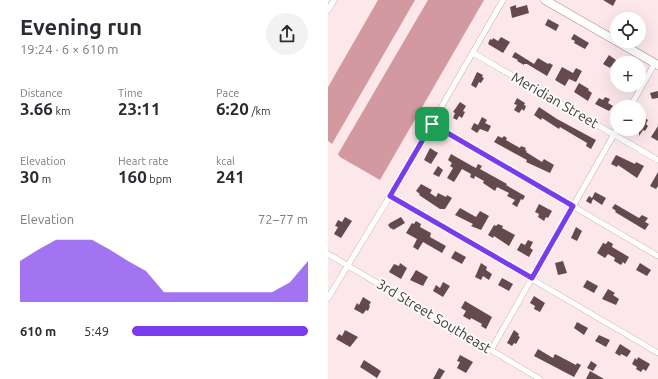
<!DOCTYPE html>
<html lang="en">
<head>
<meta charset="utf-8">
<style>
  :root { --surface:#fff; --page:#f2f2f3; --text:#2b2b33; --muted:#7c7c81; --accent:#7c3aed }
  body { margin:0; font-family:Ubuntu,sans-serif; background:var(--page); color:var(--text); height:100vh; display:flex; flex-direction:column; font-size:15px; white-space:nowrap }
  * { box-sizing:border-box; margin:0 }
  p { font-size:13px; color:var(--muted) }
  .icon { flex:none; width:22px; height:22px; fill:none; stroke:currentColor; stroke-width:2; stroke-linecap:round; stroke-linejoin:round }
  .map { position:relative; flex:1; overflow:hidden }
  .details { display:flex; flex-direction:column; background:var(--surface); width:328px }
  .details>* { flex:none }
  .buttons { position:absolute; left:282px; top:12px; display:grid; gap:8px }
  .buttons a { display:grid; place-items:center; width:36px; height:36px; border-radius:50%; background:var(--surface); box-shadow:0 4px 16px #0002; font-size:20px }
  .pin { position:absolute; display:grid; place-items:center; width:34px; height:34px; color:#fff; margin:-17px; border-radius:8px; box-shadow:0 2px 6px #0006 }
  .round { display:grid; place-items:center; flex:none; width:42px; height:42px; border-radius:21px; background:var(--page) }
  .summary { display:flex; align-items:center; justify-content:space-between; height:68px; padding:0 20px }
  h1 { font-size:22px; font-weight:700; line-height:30px }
  .figures { display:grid; grid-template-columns:repeat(3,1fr); gap:6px; height:68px; padding:4px 20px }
  .figures div { display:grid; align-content:center }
  .figures b { font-size:17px; font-weight:700 }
  .figures small { font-size:11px; font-weight:400 }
  .figures p { font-size:11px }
  .chart { height:112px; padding:8px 20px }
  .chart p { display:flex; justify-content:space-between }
  .chart svg { width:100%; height:72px; margin-top:4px; fill:var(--accent); opacity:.7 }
  ul { padding:0 20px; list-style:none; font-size:13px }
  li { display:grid; grid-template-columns:64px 48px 1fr; align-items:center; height:30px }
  li i { height:10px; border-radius:5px; background:var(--accent) }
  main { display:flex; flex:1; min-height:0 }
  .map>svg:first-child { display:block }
  .water { fill:#d299a0 }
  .building { fill:#654a4d }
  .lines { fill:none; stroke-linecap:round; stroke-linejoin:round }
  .street-casing { stroke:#aa8d90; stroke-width:6 }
  .secondary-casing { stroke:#aa8d90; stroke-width:9 }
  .street { stroke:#fff; stroke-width:5.5 }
  .secondary { stroke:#fff; stroke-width:8 }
  .route-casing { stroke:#fff; stroke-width:8 }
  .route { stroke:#7c3aed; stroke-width:5 }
  .labels { text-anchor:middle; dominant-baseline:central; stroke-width:4; stroke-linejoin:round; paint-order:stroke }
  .street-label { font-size:14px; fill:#453839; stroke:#fbfbfb }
</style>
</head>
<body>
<main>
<section class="details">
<div class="summary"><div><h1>Evening run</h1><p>19:24 · 6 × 610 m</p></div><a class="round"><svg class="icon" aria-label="share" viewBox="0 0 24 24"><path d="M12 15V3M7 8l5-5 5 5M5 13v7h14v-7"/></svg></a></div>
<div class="figures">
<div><p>Distance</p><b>3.66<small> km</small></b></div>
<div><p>Time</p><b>23:11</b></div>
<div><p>Pace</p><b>6:20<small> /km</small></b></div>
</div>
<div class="figures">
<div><p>Elevation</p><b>30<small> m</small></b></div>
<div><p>Heart rate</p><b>160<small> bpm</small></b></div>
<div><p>kcal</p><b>241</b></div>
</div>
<div class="chart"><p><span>Elevation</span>72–77 m</p>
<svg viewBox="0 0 160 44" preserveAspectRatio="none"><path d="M0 44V19L10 12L20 6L30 6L40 6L50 12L60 19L70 25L80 38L90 38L100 38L110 38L120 38L130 38L140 38L150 32L160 19V44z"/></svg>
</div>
<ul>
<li><b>610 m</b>5:49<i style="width:100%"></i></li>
</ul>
</section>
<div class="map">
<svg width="330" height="379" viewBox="0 0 330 379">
  <rect width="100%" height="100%" fill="#fce8ea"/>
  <path class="water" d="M 50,0 L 87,0 L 4,144 L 0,141 L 0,87 Z
    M 100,0 L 156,0 L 52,180 L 12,157 L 10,154 Z"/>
  <path class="building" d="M 275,0 L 288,0 L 285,6 Z
    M 188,5 L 188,8 L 199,5 L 201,13 L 184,18 L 182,7 Z
    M 220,19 L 231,25 L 228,31 L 217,25 Z
    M 246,34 L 261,43 L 257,49 L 246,43 L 247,41 L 243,39 Z
    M 173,37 L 182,42 L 175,53 L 160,44 L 162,39 L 164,40 L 165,38 L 170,41 Z
    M 187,52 L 206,64 L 210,58 L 220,64 L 221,63 L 225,65 L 219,76 L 199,64 L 196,64 L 196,65 L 189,61 L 190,60 L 184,57 Z
    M 281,55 L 288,60 L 284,67 L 283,66 L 282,68 L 275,64 Z
    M 234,67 L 245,73 L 248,68 L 254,71 L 248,82 L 241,79 L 237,86 L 227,80 Z
    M 149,72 L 155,75 L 154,77 L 156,78 L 153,83 L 151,82 L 148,88 L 143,85 Z
    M 251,83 L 261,89 L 260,90 L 264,93 L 260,101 L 246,92 Z
    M 330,91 L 330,98 L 324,99 L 322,93 Z
    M 277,97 L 282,99 L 280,103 L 285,106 L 281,111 L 267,104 L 271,98 L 275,100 Z
    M 189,98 L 197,103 L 196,105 L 198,106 L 196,111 L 194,109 L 191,113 L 186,110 L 189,105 L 186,104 Z
    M 132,102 L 138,106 L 135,111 L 137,112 L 134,118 L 131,116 L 129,120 L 125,118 L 127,113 L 125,112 Z
    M 211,107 L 229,119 L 268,140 L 263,149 L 258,146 L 259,143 L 232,127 L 231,129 L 214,118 L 213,120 L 206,115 Z
    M 313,116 L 320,120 L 318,124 L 320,126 L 317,131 L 315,130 L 311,136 L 311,120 Z
    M 154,117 L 159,120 L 157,123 L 163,126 L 160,132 L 152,129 L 149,133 L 143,129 L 146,123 L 150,125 Z
    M 330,126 L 330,141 L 323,137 Z
    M 170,136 L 174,138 L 176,136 L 179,138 L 178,140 L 192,148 L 193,146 L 198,148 L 197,150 L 199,151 L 198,152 L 214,162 L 216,159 L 226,165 L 222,173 L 198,162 L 199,160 L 166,142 Z
    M 102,148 L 110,153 L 103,164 L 96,160 Z
    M 123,154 L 144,166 L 148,168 L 150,164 L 154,166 L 152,169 L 179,184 L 178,185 L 197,196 L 195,200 L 193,199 L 189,207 L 184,204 L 187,200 L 179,196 L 181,193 L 169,187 L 167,191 L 155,183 L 156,181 L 147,176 L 146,179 L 142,177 L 143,174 L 134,169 L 126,182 L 119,178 L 125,168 L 122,166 L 124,163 L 120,160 Z
    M 288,155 L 307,164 L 308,162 L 316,166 L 309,178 L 290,165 L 289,167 L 283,164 Z
    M 110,166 L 115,170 L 111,177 L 105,174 Z
    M 330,172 L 330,186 L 328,189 L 322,186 Z
    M 93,184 L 104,190 L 102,193 L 108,197 L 110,193 L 118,197 L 119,195 L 124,198 L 117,209 L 112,209 L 91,195 L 92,194 L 88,191 Z
    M 267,192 L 278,198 L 274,205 L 265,199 L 263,204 L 258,201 L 261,196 L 264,198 Z
    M 211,204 L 224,211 L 220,218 L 218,217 L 216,221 L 210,217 L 211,214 L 207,212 Z
    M 287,204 L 311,218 L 314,215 L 320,218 L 317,222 L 321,224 L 317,230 L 287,212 L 288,211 L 284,208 Z
    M 132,208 L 148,217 L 152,211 L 161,216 L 153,230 L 143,226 L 145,224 L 127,215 Z
    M 17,217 L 24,221 L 13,238 L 6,234 L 10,227 L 7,226 L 10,220 L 14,222 Z
    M 73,217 L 77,223 L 65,230 L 64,228 L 63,229 L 60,225 L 62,223 Z
    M 88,221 L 93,224 L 92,227 L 103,233 L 102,237 L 118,246 L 114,253 L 95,242 L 90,250 L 85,247 L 89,239 L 78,233 L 84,223 L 86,224 Z
    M 170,224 L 175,226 L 174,228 L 187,235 L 181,246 L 166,236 L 165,238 L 160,235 L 166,225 L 168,226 Z
    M 248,227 L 254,231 L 249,241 L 243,238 Z
    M 200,240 L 205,242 L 202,248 L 205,250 L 201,257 L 189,250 L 193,243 L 197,245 Z
    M 280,241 L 285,244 L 284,247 L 301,257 L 297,264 L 295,262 L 293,265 L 286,261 L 287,258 L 280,254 L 277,258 L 269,253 L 275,243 L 278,244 Z
    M 127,251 L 138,257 L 134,264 L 123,258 Z
    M 235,261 L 239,273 L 230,275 L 227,263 Z
    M 72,263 L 79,268 L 73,279 L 61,272 L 66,264 L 71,266 Z
    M 153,263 L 159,267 L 158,270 L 164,274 L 161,280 L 155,276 L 153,280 L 147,277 Z
    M 312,263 L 323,270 L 319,276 L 308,270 Z
    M 88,270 L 100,277 L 95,286 L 82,280 Z
    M 174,278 L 185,284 L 181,291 L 170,285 Z
    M 259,280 L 270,286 L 266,293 L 255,287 Z
    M 115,282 L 122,286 L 115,297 L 105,291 L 108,285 L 112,288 Z
    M 280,289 L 287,293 L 285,295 L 291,299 L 288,305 L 274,299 Z
    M 206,296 L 217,303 L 212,312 L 206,309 L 207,306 L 202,303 Z
    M 35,297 L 43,302 L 41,305 L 42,306 L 40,311 L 38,310 L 35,314 L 26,309 L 29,303 L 31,305 Z
    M 137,301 L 164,317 L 158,329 L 153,326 L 154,324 L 143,318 L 142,320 L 135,316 L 138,311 L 133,308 Z
    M 249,322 L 260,328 L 256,335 L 246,328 Z
    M 17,330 L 30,337 L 22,347 L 8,339 L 11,334 L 14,336 Z
    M 186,330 L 191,334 L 190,336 L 192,337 L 188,344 L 186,343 L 184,346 L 179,343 Z
    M 271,335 L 282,340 L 278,347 L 267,341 Z
    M 292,344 L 303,351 L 299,357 L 293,354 L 292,356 L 287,353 Z
    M 210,349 L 225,358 L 227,354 L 248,365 L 249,363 L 253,365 L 246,377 L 206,356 Z
    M 132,355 L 145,362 L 138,373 L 129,368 L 132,362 L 129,361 Z
    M 310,357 L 322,364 L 318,371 L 315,369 L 313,372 L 308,369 L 309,367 L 304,364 L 307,358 L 309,360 Z
    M 36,360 L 53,371 L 49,378 L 32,367 Z
    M 263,361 L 269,365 L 265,371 L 259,368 Z
    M 111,368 L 117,371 L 112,379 L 105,379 Z
    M 262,371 L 276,379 L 258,379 Z"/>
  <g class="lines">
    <defs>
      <path id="street" d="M 0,10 L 6,0
        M 145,53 L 330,160
        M 302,107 L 327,63
        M 104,124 L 330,256
        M 62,196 L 330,353
        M 0,254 L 212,379
        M 0,298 L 62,196 L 175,0
        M 163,350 L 289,129"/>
      <path id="secondary" d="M 217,0 L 330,65"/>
    </defs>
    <use href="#street" class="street-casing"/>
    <use href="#secondary" class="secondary-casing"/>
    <use href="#street" class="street"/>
    <use href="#secondary" class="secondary"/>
  </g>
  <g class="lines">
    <defs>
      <path id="route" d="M 104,124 L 245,206 L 204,278 L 62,196 Z"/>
    </defs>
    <use href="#route" class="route-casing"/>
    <use href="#route" class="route"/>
  </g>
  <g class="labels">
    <g class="street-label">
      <text transform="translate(227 100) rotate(30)">Meridian Street</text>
      <text transform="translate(106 316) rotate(31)">3rd Street Southeast</text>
    </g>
  </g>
</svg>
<div class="buttons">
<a><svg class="icon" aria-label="locate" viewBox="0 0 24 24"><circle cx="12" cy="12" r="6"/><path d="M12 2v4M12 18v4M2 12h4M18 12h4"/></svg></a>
<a>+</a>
<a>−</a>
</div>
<div class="pin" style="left:104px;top:124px;background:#1e9e55"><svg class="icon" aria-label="arrive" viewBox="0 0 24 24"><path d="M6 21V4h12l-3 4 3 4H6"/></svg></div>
</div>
</main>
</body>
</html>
